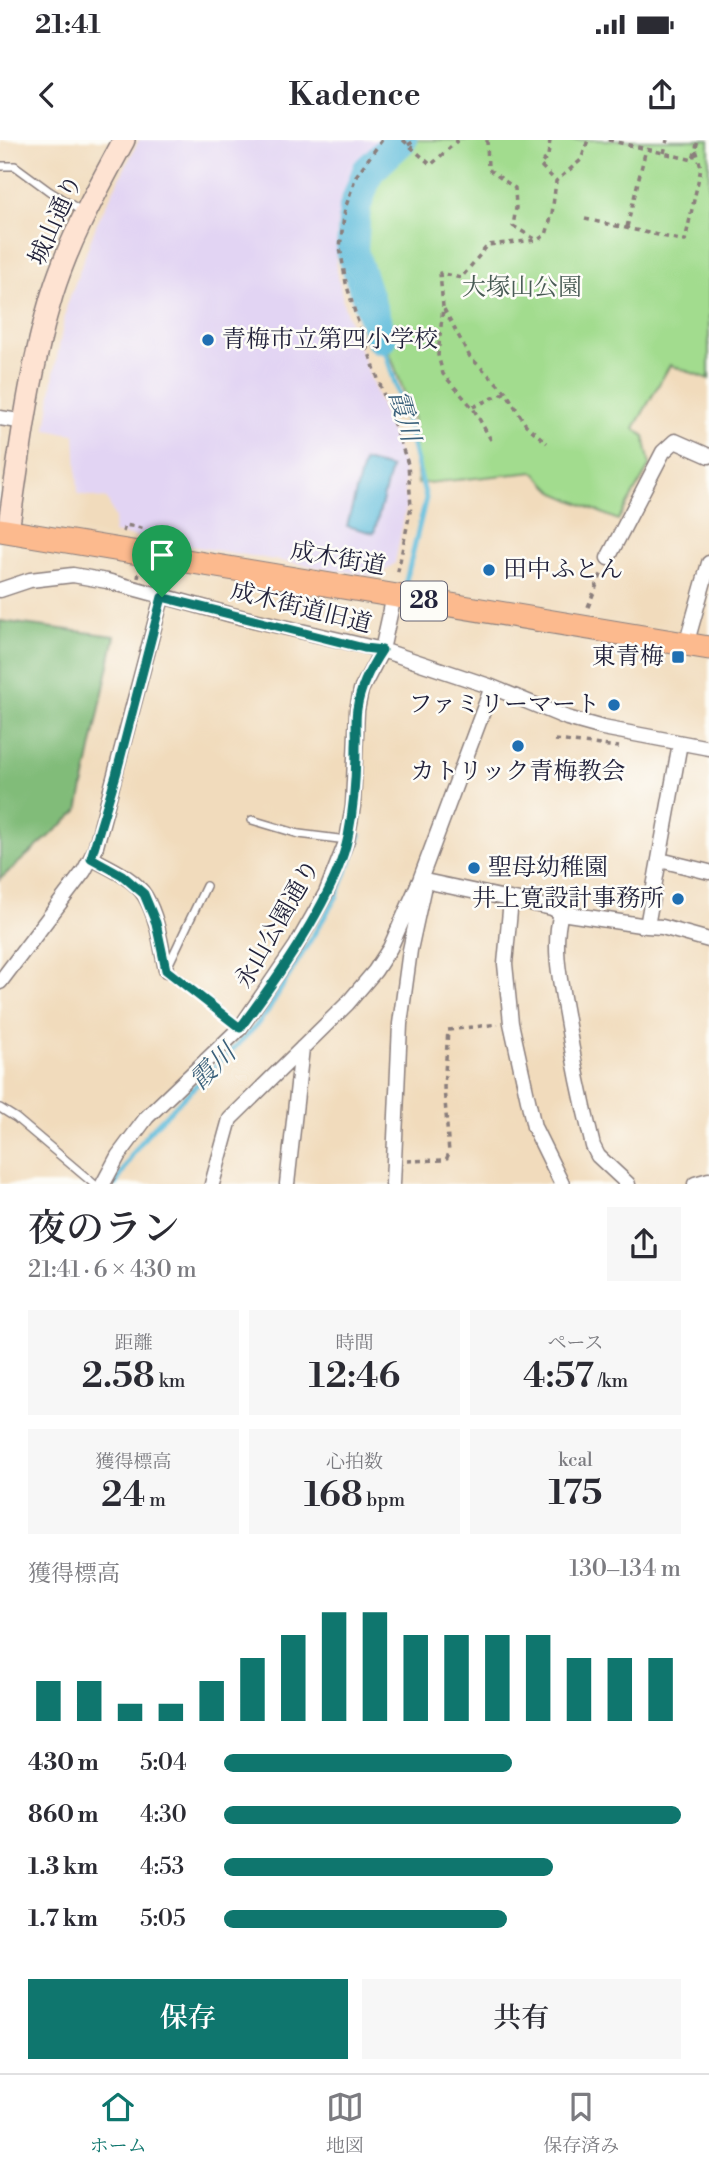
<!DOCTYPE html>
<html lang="ja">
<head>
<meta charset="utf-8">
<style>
  :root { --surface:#fff; --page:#f7f7f7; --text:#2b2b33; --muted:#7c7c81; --line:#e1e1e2; --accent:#0f766e }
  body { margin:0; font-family:"Libre Bodoni","Noto Serif JP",serif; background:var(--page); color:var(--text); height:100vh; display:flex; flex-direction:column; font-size:26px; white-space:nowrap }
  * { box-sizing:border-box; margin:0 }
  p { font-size:23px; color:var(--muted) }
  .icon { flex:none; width:38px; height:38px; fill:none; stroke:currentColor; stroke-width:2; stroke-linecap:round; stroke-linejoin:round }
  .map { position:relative; height:1044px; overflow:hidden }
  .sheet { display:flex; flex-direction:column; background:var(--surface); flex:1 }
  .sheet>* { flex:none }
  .pin { position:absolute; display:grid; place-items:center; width:60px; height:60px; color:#fff; margin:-72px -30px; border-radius:50% 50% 50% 0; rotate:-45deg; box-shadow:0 0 7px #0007 }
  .pin .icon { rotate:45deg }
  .round { display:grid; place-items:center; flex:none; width:74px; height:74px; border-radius:0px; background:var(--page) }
  .summary { display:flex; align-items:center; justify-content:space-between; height:119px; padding:0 28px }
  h1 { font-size:38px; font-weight:600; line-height:52px }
  .figures { display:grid; grid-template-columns:repeat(3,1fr); gap:10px; height:119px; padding:7px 28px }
  .figures div { display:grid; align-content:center; border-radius:0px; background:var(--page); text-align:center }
  .figures b { font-size:35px; font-weight:600 }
  .figures small { font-size:19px; font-weight:400 }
  .figures p { font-size:19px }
  .chart { height:196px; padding:14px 28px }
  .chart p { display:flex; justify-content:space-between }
  .chart svg { width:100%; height:126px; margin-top:7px; stroke:var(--accent); stroke-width:6 }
  .action { display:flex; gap:14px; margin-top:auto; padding:14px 28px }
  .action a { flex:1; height:80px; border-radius:0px; background:var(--accent); color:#fff; font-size:28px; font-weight:600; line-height:80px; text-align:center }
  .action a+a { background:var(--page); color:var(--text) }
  ul { padding:0 28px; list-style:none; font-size:23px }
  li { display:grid; grid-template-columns:112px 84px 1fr; align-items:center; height:52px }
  li i { height:18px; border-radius:9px; background:var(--accent) }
  .status { display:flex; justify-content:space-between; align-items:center; height:49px; padding:0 35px; background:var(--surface); direction:ltr }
  .status svg { height:19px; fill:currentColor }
  header { display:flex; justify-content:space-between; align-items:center; height:91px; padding:0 28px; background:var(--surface); font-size:32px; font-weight:600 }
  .dock { display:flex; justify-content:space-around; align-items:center; height:98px; border-top:2px solid var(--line); background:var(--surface); font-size:19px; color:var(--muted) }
  .dock a { display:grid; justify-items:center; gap:4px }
  .dock .on { color:var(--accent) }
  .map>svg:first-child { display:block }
  .built { fill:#e2d4f3 }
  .green { fill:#a2dc8e; stroke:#627f64; stroke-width:2 }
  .forest { fill:#81bc79; stroke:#526f5a; stroke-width:2 }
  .water { fill:#5dbcdb; stroke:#406f8b; stroke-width:2 }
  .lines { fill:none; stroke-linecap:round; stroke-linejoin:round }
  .stream { stroke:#5dbcdb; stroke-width:5 }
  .river { stroke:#5dbcdb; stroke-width:32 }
  .lane-casing { stroke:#8a7e7c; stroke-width:10 }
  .street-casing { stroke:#8a7e7c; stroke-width:17 }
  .secondary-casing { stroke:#8a7e7c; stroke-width:24 }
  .primary-casing { stroke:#8a7e7c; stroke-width:25 }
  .path { stroke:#8a7e7c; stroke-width:3.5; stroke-dasharray:5 5; stroke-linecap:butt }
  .lane { stroke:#fff; stroke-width:7 }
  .street { stroke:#fff; stroke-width:14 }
  .secondary { stroke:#fee3d2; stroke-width:21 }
  .primary { stroke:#fcba8e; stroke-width:23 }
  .path-bridge { stroke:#8a7e7c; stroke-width:3.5; stroke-dasharray:5 5; stroke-linecap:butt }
  .route-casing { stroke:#fff; stroke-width:14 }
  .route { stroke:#0f766e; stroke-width:9 }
  .poi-dot { fill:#1f6fb2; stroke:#fdfcf7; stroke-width:2.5 }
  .labels { text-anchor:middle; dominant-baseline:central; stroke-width:5; stroke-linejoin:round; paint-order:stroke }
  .shield { fill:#fdfcf7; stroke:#646373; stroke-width:2 }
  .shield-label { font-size:23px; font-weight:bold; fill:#22223b }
  .street-label { font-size:24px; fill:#22223b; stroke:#fdfcf7 }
  .park-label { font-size:24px; fill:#485a54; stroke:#fdfcf7 }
  .poi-label { font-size:24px; fill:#22223b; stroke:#fdfcf7; text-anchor:start }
  .water-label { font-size:26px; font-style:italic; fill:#3a607b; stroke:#fdfcf7 }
</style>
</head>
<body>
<div class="status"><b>21:41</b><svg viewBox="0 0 49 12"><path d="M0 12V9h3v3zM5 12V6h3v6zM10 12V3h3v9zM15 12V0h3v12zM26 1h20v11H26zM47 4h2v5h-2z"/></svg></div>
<header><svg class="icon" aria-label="back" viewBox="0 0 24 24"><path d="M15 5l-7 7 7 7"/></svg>Kadence<svg class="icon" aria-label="share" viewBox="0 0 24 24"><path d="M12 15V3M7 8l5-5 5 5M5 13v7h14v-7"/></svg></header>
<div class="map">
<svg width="709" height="1044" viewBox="0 0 709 1044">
  <rect width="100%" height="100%" fill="#fdfcf7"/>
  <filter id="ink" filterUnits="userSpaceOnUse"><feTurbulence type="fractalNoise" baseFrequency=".0143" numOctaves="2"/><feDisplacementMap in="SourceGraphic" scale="14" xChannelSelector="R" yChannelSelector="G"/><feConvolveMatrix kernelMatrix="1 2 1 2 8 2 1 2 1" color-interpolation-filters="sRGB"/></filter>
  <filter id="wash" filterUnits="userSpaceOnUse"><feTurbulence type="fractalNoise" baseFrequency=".00686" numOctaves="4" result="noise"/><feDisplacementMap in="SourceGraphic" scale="28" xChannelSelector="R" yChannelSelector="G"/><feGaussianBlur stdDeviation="1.57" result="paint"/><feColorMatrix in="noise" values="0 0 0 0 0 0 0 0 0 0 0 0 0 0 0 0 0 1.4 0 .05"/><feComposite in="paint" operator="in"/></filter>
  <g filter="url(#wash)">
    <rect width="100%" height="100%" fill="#f1dbbc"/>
    <path class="built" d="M 139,0 L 378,0 L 353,31 L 340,60 L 337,89 L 336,125 L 344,166 L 403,325 L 406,367 L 395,423 L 378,437 L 113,393 L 115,378 L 107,359 L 78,354 L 75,294 L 46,290 L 54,233 L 67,165 L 97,83 Z"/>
    <path class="green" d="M 411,0 L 709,0 L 709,239 L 670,225 L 634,288 L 644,296 L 650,325 L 618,380 L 555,353 L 534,332 L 418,344 L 413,277 L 349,102 L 355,67 L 372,32 Z"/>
    <path class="forest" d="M 0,481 L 115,496 L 78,671 L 0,739 Z"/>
    <path class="water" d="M 364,321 L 391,328 L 374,393 L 347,386 Z"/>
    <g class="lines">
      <path class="stream" d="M 381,198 L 406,278 L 426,358 L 405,445
        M 116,1044 L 132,1015 L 149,992 L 255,887 L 267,872 L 337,756 L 360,695"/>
      <path class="river" d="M 381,198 L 352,111 L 355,67 L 368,31 L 401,0"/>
    </g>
  </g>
  <g filter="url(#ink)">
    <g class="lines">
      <defs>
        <path id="lane" d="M 0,26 L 15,26 L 49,51 L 83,72
          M 252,680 L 299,694 L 347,700
          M 206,746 L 166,830 L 240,887
          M 0,968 L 16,978 L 94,1044"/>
        <path id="street" d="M 0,278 L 25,282
          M 608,418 L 663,312 L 675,301 L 709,316
          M 0,450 L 30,440 L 73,435 L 107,441 L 232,475 L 382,510 L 492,547 L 567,578 L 603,588 L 709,608
          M 686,505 L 709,423
          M 91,718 C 108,727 134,738 145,756 C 158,778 161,806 166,830
          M 660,720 L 709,732
          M 420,740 L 552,768 L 561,773
          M 511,760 L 505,824 L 511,883 L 534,987 L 562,1044
          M 647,786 L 662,787 L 709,800
          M 0,842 L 84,731 L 95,710 L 162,457
          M 103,1044 L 118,1016 L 147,977 L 240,888 L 296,806 L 326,753 L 347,700 L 353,666 L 357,570 L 361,550 L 382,510 L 394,456
          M 212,1044 L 230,979 L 347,864 L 375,831 L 390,808 L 420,740 L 492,547
          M 287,1044 L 302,908
          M 393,1044 L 400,884 L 410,810 L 423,750
          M 628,1044 L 598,1016 L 593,1006 C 582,962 573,918 566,874 C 560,840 552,806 561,773 L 647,786 L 680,603
          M 695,1044 L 709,1040"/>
        <path id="secondary" d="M 8,391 C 20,312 29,231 52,155 C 69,100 97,50 124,0"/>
        <path id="primary" d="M 0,390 L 709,508"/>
      </defs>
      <use href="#lane" class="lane-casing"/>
      <use href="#street" class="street-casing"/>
      <use href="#secondary" class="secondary-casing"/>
      <use href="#primary" class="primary-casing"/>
      <path class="path" d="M 382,0 L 356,36 L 345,69 L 340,107 L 346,143 L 357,179 L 408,324 L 411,367 L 397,436
        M 403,0 L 431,25 L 458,0
        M 487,0 L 488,29 L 515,48 L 516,68 L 513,86 L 537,100
        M 550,0 L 548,16 L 540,25 L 556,41
        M 608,0 L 693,20 L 698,0
        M 408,5 L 416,0
        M 664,13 L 667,0
        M 585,79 L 685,101 L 701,28 L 696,9
        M 627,87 L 646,9
        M 444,169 L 470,217 L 506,252 L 526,285 L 547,303
        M 473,267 L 506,252
        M 491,300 L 473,268 L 443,234 L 438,215 L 443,167 L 440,133 L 461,138 L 488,105 L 537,100 L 546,95 L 552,74 L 556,41 L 581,20 L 588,0
        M 123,392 L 125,385 L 147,389
        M 588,467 L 602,432
        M 555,600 L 619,607
        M 407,1021 L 446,1020 L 449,1013 L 444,947 L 448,890 L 498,884"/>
      <use href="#lane" class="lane"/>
      <use href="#street" class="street"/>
      <use href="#secondary" class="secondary"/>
      <use href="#primary" class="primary"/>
      <path class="path-bridge" d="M 138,438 L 147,389"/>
    </g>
  </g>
  <g class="lines" filter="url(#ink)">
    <defs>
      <path id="route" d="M 162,457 L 364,508 L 382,510 C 370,528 360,547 357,569 C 355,581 357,594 356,606 C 356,637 354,667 348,697 C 336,755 276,840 240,888 L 166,830 L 156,783 L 144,754 L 122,735 L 91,718 L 116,635 Z"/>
    </defs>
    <use href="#route" class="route-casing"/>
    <use href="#route" class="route"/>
  </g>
  <g class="poi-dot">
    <circle cx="208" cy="200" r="7"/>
    <circle cx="489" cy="430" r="7"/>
    <rect x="671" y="510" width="14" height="14" rx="3.5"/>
    <circle cx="614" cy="565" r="7"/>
    <circle cx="518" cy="606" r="7"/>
    <circle cx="474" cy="728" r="7"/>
    <circle cx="678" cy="759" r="7"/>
  </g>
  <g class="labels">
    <rect class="shield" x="401" y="441.5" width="46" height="39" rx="5"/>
    <g class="shield-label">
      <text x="424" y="461">28</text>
    </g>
    <g class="street-label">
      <text transform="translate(56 80) rotate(-66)">城山通り</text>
      <text transform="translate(338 419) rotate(10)">成木街道</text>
      <text transform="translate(301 468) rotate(14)">成木街道旧道</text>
      <text transform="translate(278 784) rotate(-60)">永山公園通り</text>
    </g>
    <g class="park-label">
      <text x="522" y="148">大塚山公園</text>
    </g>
    <g class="poi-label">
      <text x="222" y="200">青梅市立第四小学校</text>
      <text x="503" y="430">田中ふとん</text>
      <text x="664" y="517" text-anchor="end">東青梅</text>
      <text x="600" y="565" text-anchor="end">ファミリーマート</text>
      <text x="518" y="632" text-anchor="middle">カトリック青梅教会</text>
      <text x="488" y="728">聖母幼稚園</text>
      <text x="664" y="759" text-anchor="end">井上寛設計事務所</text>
    </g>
    <g class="water-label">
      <text transform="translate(404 276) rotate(74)">霞川</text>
      <text transform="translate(213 927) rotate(-45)">霞川</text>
    </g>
  </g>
</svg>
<div class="pin" style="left:162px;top:457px;background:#1e9e55"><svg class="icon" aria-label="arrive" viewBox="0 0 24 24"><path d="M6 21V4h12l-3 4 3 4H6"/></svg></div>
</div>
<section class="sheet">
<div class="summary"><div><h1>夜のラン</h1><p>21:41 · 6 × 430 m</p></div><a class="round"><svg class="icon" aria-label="share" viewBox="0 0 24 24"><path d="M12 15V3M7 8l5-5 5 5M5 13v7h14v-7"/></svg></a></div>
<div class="figures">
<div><p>距離</p><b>2.58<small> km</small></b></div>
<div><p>時間</p><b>12:46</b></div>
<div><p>ペース</p><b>4:57<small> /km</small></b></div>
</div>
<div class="figures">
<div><p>獲得標高</p><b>24<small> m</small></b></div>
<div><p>心拍数</p><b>168<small> bpm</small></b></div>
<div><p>kcal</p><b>175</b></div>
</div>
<div class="chart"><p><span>獲得標高</span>130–134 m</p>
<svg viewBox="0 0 160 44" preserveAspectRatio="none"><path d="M5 44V30M15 44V30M25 44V38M35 44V38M45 44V30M55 44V22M65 44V14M75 44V6M85 44V6M95 44V14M105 44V14M115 44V14M125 44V14M135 44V22M145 44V22M155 44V22"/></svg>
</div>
<ul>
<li><b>430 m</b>5:04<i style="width:63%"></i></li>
<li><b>860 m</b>4:30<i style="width:100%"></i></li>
<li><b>1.3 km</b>4:53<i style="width:72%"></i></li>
<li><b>1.7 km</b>5:05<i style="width:62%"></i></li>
</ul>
<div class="action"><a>保存</a><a>共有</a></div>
</section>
<nav class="dock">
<a class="on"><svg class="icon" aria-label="home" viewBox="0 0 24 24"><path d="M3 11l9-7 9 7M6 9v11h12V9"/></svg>ホーム</a>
<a><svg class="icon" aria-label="map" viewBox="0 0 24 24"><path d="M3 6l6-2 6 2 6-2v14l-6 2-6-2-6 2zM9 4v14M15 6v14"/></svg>地図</a>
<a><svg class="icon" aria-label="saved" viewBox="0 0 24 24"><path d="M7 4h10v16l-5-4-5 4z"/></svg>保存済み</a>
</nav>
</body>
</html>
